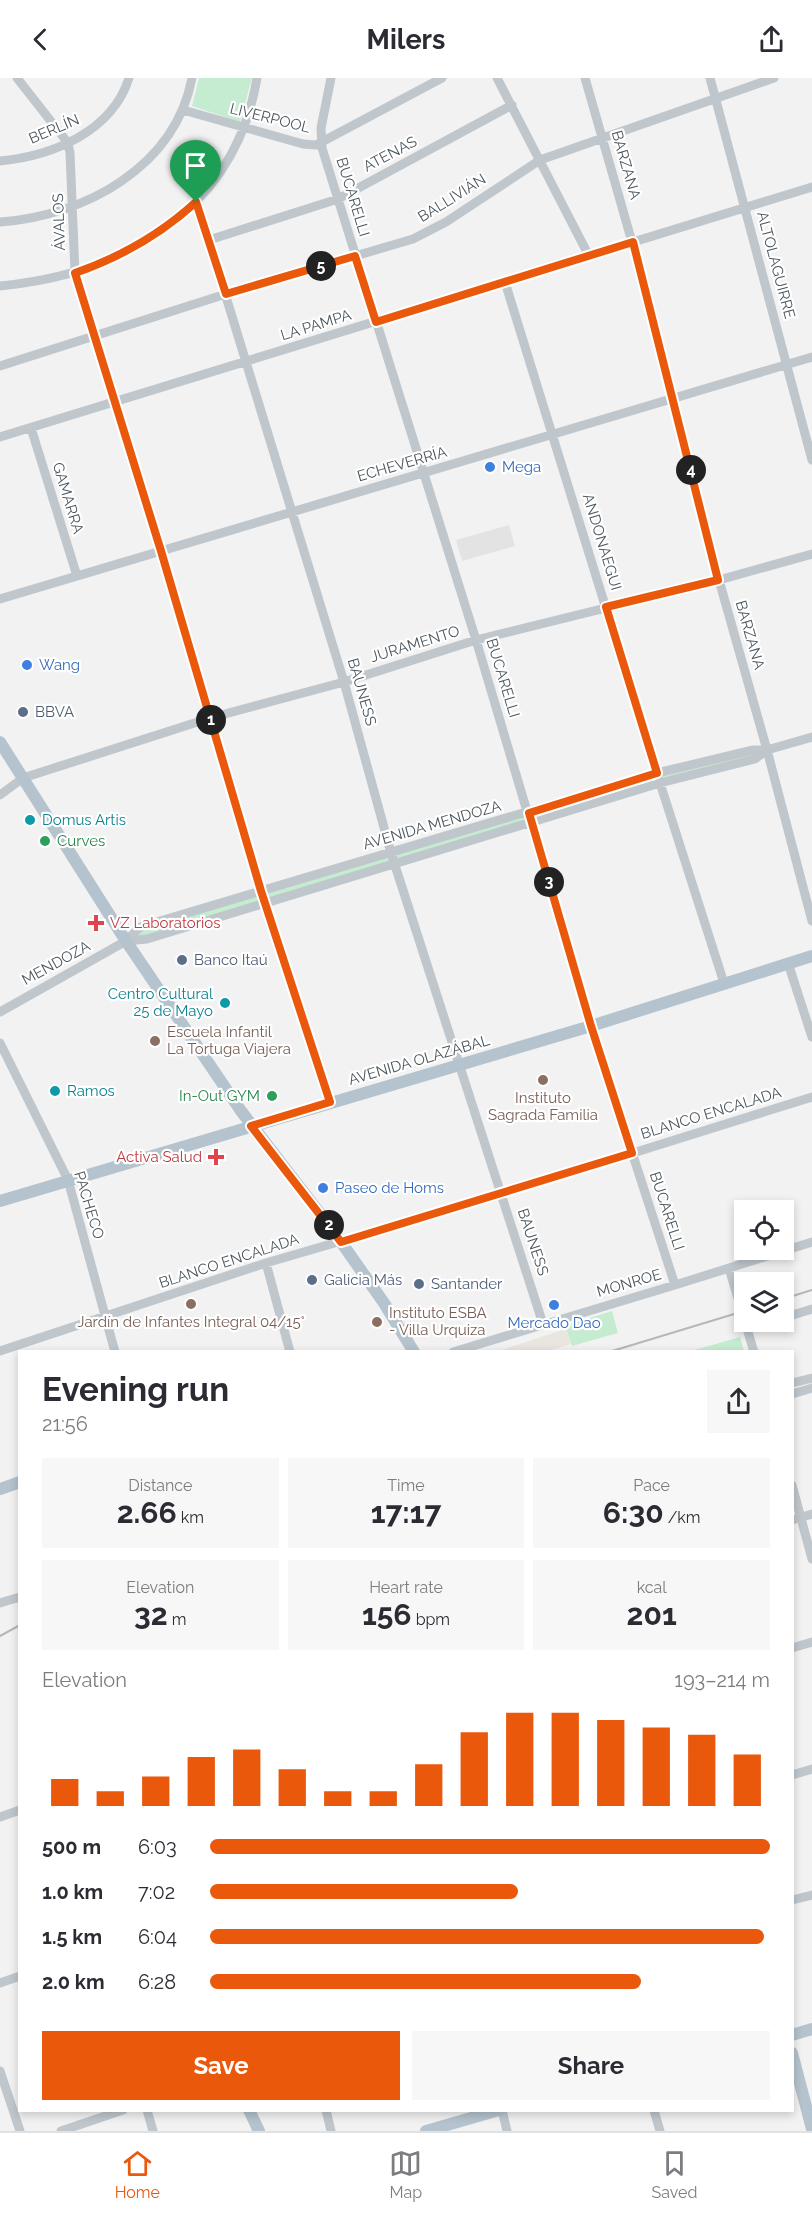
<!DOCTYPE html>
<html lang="en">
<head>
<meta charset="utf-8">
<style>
  :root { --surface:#fff; --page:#f7f7f7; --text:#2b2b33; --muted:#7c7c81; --line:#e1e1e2; --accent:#ea580c }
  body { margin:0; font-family:Raleway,sans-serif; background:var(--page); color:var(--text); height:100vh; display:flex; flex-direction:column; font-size:22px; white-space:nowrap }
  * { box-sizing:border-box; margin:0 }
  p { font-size:20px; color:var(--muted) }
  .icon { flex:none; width:33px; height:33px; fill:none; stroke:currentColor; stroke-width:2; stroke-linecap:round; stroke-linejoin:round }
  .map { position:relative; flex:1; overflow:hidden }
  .details { position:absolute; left:18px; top:1272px; width:776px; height:762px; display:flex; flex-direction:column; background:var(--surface); border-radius:0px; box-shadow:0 3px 9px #0003 }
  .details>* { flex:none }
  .tools { position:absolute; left:734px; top:1122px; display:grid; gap:12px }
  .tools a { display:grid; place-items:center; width:60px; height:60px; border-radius:0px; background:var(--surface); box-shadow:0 3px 9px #0003; font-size:30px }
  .pin { position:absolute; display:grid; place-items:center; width:51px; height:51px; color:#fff; margin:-62px -26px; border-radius:50% 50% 50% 0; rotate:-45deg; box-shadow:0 0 6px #0007 }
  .pin .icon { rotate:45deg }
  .km { position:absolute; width:30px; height:30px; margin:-15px; border-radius:50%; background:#222; color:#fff; font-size:16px; line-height:30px; text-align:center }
  .round { display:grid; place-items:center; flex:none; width:63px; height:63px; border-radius:0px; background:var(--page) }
  .summary { display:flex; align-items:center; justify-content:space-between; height:102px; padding:0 24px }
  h1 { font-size:33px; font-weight:700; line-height:45px }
  .stats { display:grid; grid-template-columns:repeat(3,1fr); gap:9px; height:102px; padding:6px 24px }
  .stats div { display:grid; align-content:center; border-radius:0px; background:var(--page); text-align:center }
  .stats b { font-size:30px; font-weight:700 }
  .stats small { font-size:16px; font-weight:400 }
  .stats p { font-size:16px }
  .chart { height:168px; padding:12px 24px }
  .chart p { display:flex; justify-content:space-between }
  .chart svg { width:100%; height:108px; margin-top:6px; stroke:var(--accent); stroke-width:6 }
  .button { display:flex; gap:12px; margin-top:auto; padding:12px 24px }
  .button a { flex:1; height:69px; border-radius:0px; background:var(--accent); color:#fff; font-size:24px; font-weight:700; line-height:69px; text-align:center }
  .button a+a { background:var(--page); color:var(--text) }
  ul { padding:0 24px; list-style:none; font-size:20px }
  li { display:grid; grid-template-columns:96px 72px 1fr; align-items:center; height:45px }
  li i { height:15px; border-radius:8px; background:var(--accent) }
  header { display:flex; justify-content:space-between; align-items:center; height:78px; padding:0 24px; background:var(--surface); font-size:27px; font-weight:700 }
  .tab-bar { display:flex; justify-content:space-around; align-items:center; height:84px; border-top:2px solid var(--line); background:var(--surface); font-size:16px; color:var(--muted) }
  .tab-bar a { display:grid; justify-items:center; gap:3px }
  .tab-bar .on { color:var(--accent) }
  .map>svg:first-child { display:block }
  .commercial { fill:#e9e6e0 }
  .education { fill:#e4e3e3 }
  .green { fill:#c5ecd0 }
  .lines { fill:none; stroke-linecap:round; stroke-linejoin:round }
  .minor { stroke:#bfc7cd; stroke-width:9 }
  .major { stroke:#b4c3cd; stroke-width:12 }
  .rail { stroke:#b4b7bb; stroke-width:2 }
  .route-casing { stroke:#fff; stroke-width:12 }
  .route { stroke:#ea580c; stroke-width:8 }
  .shop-dot { fill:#3f7fe0; stroke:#fff; stroke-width:2 }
  .service-dot { fill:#5c6f8a; stroke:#fff; stroke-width:2 }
  .culture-dot { fill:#0f9aa8; stroke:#fff; stroke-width:2 }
  .leisure-dot { fill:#2e9e5b; stroke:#fff; stroke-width:2 }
  .health-dot { fill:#e0444e; stroke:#fff; stroke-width:2 }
  .education-dot { fill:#8d6e63; stroke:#fff; stroke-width:2 }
  .labels { text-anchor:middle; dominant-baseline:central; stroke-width:4.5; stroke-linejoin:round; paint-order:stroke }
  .street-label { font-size:15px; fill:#4b565d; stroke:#fff }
  .shop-label { font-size:15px; fill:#366cbe; stroke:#fff; text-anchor:start }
  .service-label { font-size:15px; fill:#4e5e75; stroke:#fff; text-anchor:start }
  .culture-label { font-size:15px; fill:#0d838f; stroke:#fff; text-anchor:start }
  .leisure-label { font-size:15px; fill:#27864d; stroke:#fff; text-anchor:start }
  .health-label { font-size:15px; fill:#be3a42; stroke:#fff; text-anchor:start }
  .education-label { font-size:15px; fill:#785e54; stroke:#fff; text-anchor:start }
</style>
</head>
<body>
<header><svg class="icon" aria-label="back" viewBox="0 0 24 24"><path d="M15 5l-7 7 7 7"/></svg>Milers<svg class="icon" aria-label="share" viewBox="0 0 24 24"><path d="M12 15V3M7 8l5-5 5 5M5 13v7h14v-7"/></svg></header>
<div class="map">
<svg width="812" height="2053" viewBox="0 0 812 2053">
  <rect width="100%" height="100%" fill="#f3f2f2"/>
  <path class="commercial" d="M 566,1251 L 571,1266 L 548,1273 L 495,1274 Z"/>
  <path class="education" d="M 509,447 L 515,468 L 462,483 L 456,462 Z"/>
  <path class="green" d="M 199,0 L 252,0 L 240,44 L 192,28 Z
    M 753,672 L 755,681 L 126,863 L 140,849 Z
    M 612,1233 L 618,1255 L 572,1268 L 565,1248 Z
    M 740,1259 L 744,1273 L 691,1273 Z"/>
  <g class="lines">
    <path class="minor" d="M 17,0 L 68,65 L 70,75 L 75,195 L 161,473 L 261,813 L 330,1024
      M 331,0 L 321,50 L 322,70 L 476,562 L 591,948 L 675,1207
      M 497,0 L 589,178
      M 585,0 L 632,164 L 719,502 L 767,672 L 812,843
      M 710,0 L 812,382
      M 183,32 L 303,66 L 316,67 L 442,0
      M 0,83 C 52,78 112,54 129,0
      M 197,124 L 344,604 L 391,775 L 543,1246
      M 0,144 C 85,138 175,89 192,0
      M 209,162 L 338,121 L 512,27
      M 505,204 L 660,705 L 724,905
      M 0,208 C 124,196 235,132 257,0
      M 0,288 L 226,216 L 413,161 L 446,144 L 540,82 L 774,0
      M 31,350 L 77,498
      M 0,359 L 812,109
      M 0,521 L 812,279
      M 0,717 L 23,700 L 210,640 L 344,604 L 476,562 L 719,502 L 812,476
      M 126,863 L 147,861 L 660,705 L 755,681 L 767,672
      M 788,885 L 812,959
      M 0,934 L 126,863 L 140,849 L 657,695 L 753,672 L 767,672 L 812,659
      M 0,965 L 68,1102 L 115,1274
      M 266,1185 L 290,1274
      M 729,1190 L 744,1241
      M 783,1240 L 812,1231
      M 745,1244 L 754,1274
      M 747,1250 L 770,1244
      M 0,1273 L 266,1185 L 502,1116 L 812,1019
      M 453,1274 L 675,1207 L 812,1164
      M 792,1305 L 812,1300
      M 792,1316 L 812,1310
      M 792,1407 L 812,1481
      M 792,1442 L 812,1436
      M 0,1525 L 20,1519
      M 792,1570 L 812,1564
      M 792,1697 L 812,1691
      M 0,1739 L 20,1732
      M 792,1822 L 812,1817
      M 0,1905 L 20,1898
      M 0,1993 L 20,2053
      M 147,2032 L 153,2053
      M 326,2032 L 331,2053
      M 502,2032 L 507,2053
      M 654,2032 L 660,2053
      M 61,2053 L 123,2032"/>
    <path class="major" d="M 0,664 L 126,863 L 241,1033 L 334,1154 L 384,1225 L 414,1274
      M 0,1123 L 591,948 L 812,878
      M 0,1411 L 20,1404
      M 792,1957 L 812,1951
      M 792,1975 L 812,2051
      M 249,2032 L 259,2053
      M 426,2053 L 499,2032"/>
    <path class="rail" d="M 783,1221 L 812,1212
      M 609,1274 L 744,1233
      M 0,1558 L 20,1547"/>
  </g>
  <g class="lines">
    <defs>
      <path id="route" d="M 196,124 L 226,216 L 355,178 L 376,244 L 633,164 L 718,502 L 606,529 L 657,695 L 529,735 L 591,948 L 632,1075 L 341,1164 L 251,1048 L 330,1024 L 261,813 L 161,473 L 75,195 C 121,179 161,156 196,124 Z"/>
    </defs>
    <use href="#route" class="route-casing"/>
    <use href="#route" class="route"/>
  </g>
  <g class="shop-dot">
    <circle cx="490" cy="389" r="6"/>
    <circle cx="27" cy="587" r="6"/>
    <circle cx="323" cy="1110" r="6"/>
    <circle cx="554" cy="1227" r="6"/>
  </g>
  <g class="service-dot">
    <circle cx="23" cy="634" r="6"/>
    <circle cx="182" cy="882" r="6"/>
    <circle cx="312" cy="1202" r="6"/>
    <circle cx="419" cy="1206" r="6"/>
  </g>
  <g class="culture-dot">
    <circle cx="30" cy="742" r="6"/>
    <circle cx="225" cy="925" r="6"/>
    <circle cx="55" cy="1013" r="6"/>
  </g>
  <g class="leisure-dot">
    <circle cx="45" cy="763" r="6"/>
    <circle cx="272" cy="1018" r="6"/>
  </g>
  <g class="health-dot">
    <path d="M93 836h6v6h6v6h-6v6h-6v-6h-6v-6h6z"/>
    <path d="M213 1070h6v6h6v6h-6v6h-6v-6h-6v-6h6z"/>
  </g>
  <g class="education-dot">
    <circle cx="155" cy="963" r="6"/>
    <circle cx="543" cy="1002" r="6"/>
    <circle cx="191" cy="1226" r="6"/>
    <circle cx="377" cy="1244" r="6"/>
  </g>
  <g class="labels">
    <g class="street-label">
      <text transform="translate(270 40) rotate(14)">LIVERPOOL</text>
      <text transform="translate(54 51) rotate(-23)">BERLÍN</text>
      <text transform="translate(390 76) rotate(-28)">ATENAS</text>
      <text transform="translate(626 87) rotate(74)">BARZANA</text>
      <text transform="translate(353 119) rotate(73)">BUCARELLI</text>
      <text transform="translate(452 120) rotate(-32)">BALLIVIÁN</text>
      <text transform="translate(59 144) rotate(-92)">ÁVALOS</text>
      <text transform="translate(776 187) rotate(75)">ALTOLAGUIRRE</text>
      <text transform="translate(316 247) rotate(-17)">LA PAMPA</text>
      <text transform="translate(402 386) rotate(-16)">ECHEVERRÍA</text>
      <text transform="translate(68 420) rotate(73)">GAMARRA</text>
      <text transform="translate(602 464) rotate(73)">ANDONAEGUI</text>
      <text transform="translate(750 557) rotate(74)">BARZANA</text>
      <text transform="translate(415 566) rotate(-17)">JURAMENTO</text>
      <text transform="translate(503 600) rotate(73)">BUCARELLI</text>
      <text transform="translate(362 614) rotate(74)">BAUNESS</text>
      <text transform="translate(432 747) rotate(-16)">AVENIDA MENDOZA</text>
      <text transform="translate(56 885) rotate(-29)">MENDOZA</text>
      <text transform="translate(419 982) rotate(-16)">AVENIDA OLAZÁBAL</text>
      <text transform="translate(711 1035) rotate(-17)">BLANCO ENCALADA</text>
      <text transform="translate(89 1127) rotate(73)">PACHECO</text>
      <text transform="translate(667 1133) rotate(72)">BUCARELLI</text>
      <text transform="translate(533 1164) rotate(72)">BAUNESS</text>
      <text transform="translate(229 1183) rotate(-18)">BLANCO ENCALADA</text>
      <text transform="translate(629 1205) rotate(-16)">MONROE</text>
    </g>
    <g class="shop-label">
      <text x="502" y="389">Mega</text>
      <text x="39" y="587">Wang</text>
      <text x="335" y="1110">Paseo de Homs</text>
      <text x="554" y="1245" text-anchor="middle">Mercado Dao</text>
    </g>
    <g class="service-label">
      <text x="35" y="634">BBVA</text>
      <text x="194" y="882">Banco Itaú</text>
      <text x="324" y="1202">Galicia Más</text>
      <text x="431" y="1206">Santander</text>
    </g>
    <g class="culture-label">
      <text x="42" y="742">Domus Artis</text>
      <text x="213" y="916" text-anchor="end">Centro Cultural<tspan x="213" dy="17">25 de Mayo</tspan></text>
      <text x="67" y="1013">Ramos</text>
    </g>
    <g class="leisure-label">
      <text x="57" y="763">Curves</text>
      <text x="260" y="1018" text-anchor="end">In-Out GYM</text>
    </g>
    <g class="health-label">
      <text x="110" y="845">VZ Laboratorios</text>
      <text x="202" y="1079" text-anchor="end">Activa Salud</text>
    </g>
    <g class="education-label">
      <text x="167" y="954">Escuela Infantil<tspan x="167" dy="17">La Tortuga Viajera</tspan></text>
      <text x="543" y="1020" text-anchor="middle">Instituto<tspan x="543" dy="17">Sagrada Familia</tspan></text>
      <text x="389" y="1235">Instituto ESBA<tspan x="389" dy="17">- Villa Urquiza</tspan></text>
      <text x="191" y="1244" text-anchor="middle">Jardín de Infantes Integral 04/15°</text>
    </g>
  </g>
</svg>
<div class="tools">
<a><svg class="icon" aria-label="locate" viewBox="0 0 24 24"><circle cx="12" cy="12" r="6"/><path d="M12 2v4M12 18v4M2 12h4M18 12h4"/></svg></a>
<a><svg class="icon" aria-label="layers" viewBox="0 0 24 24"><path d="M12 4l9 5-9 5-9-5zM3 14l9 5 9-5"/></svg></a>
</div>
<div class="pin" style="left:196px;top:124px;background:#1e9e55"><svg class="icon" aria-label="arrive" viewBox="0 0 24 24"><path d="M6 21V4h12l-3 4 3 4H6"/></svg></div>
<b class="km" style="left:211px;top:642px">1</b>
<b class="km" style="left:329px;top:1147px">2</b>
<b class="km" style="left:549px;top:804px">3</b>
<b class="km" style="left:691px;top:392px">4</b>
<b class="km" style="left:321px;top:188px">5</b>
<section class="details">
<div class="summary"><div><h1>Evening run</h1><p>21:56</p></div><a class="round"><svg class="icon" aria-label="share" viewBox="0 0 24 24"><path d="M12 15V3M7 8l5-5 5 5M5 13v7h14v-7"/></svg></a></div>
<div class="stats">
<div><p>Distance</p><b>2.66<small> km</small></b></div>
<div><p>Time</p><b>17:17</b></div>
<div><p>Pace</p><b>6:30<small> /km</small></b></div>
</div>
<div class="stats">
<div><p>Elevation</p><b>32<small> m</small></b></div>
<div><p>Heart rate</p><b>156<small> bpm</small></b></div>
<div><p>kcal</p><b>201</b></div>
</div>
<div class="chart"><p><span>Elevation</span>193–214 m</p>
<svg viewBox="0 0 160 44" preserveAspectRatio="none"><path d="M5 44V33M15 44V38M25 44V32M35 44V24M45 44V21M55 44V29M65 44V38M75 44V38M85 44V27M95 44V14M105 44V6M115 44V6M125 44V9M135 44V12M145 44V15M155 44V23"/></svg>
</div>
<ul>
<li><b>500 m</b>6:03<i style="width:100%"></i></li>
<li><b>1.0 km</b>7:02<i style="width:55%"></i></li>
<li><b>1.5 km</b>6:04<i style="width:99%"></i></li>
<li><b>2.0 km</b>6:28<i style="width:77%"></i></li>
</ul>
<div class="button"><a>Save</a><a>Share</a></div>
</section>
</div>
<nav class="tab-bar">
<a class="on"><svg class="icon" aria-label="home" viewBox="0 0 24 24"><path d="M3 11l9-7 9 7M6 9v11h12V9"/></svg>Home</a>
<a><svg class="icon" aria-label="map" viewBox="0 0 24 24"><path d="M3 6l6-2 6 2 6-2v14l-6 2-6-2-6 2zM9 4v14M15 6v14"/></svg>Map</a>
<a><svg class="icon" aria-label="saved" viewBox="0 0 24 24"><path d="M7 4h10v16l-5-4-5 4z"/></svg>Saved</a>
</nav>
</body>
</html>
